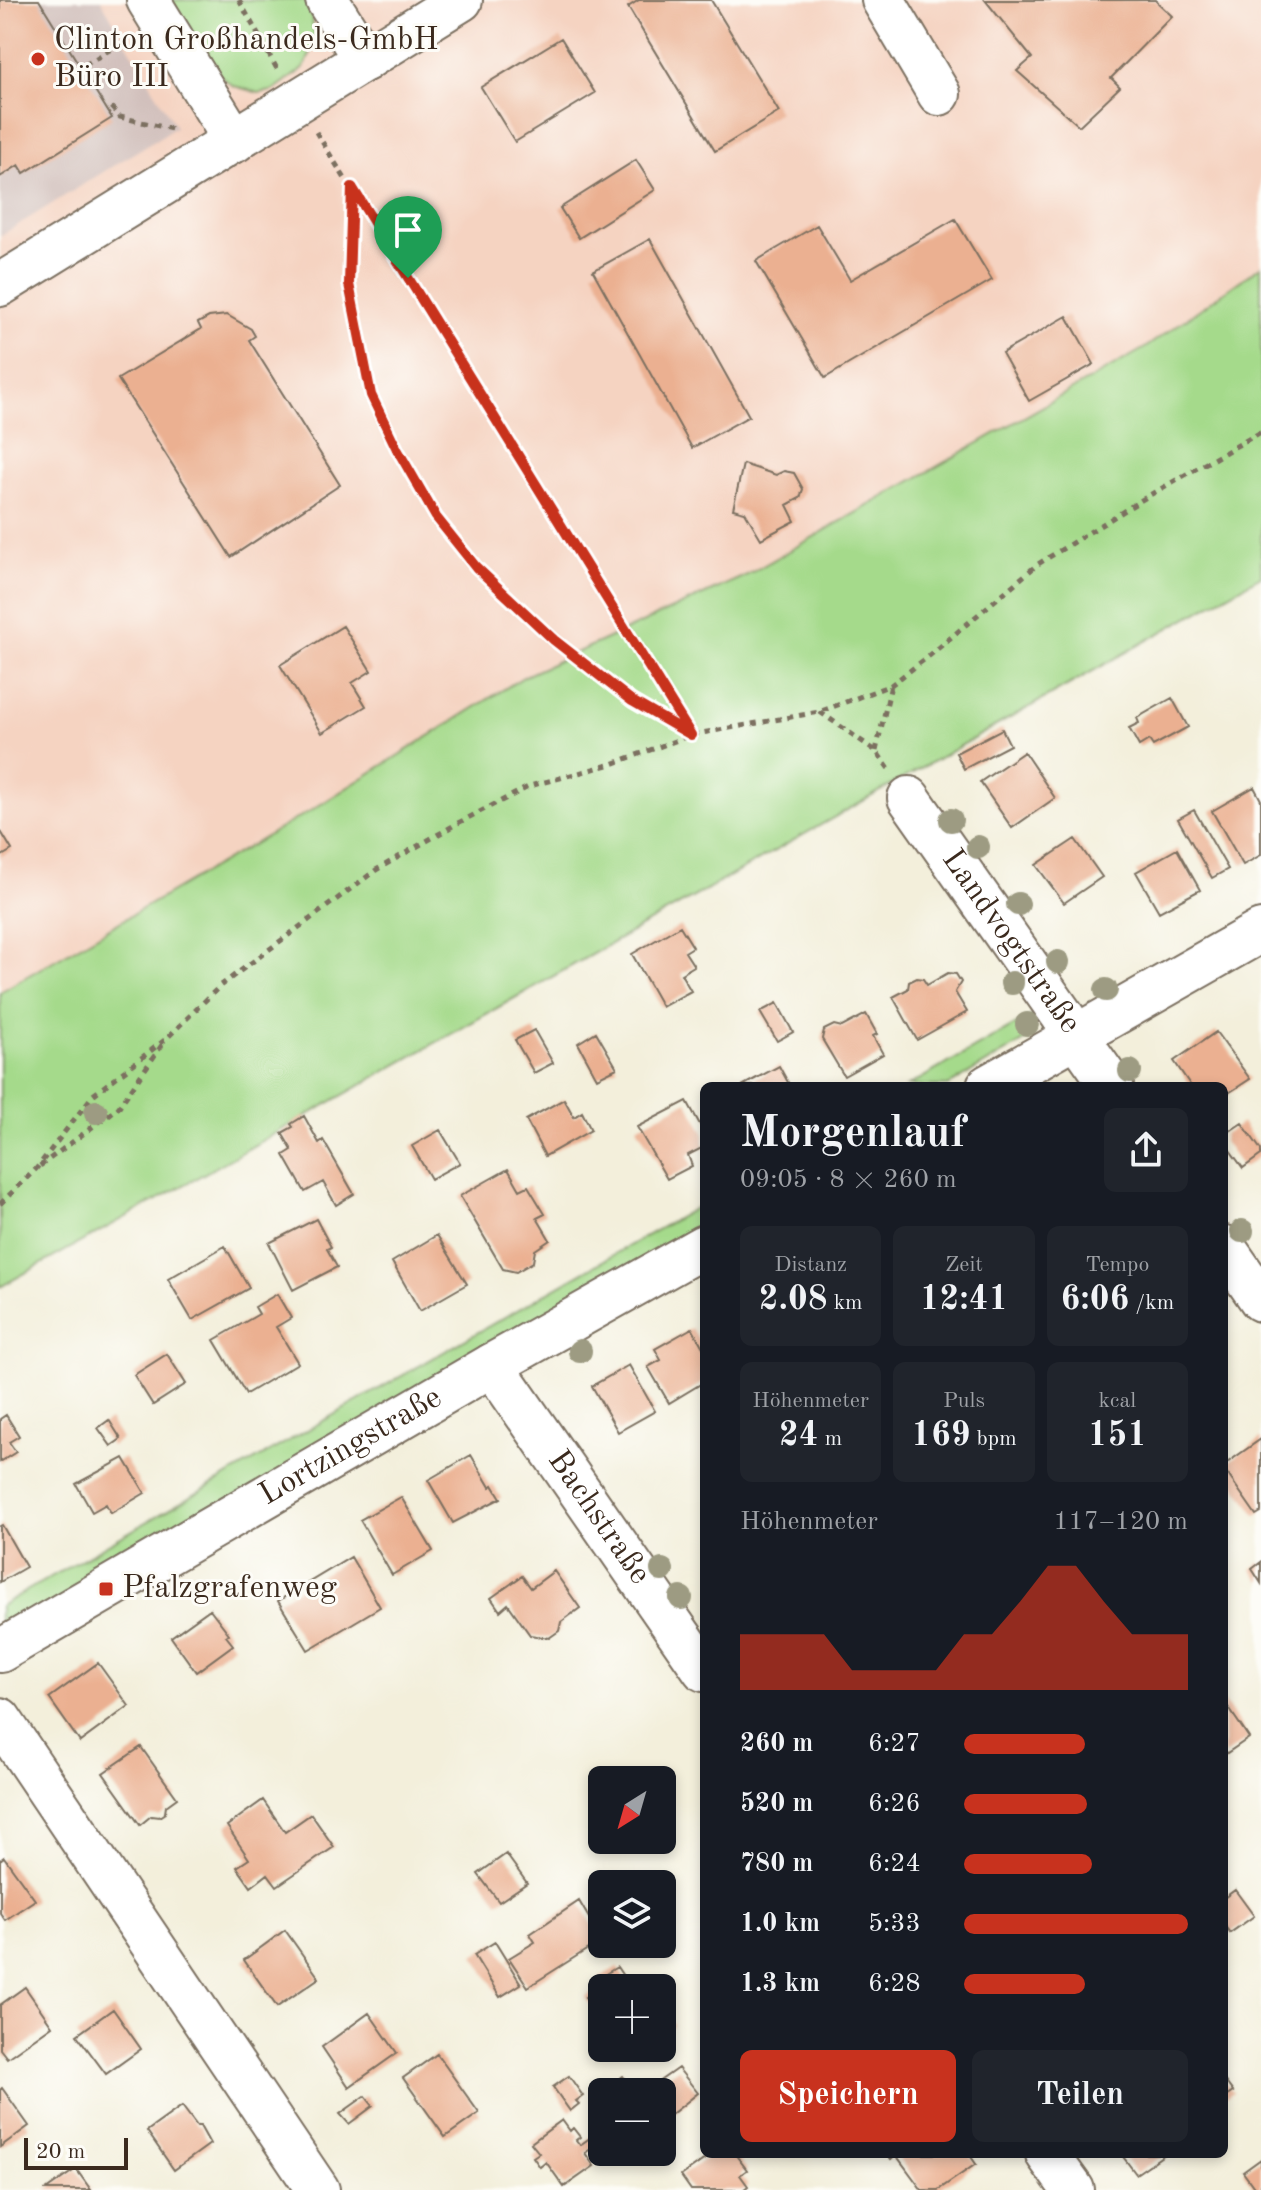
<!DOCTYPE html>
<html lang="de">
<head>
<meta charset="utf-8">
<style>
  :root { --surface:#171b24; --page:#20242c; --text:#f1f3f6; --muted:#9ea1a6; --accent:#c8321e }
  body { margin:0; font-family:"Old Standard TT",serif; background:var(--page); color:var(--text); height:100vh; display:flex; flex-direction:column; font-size:30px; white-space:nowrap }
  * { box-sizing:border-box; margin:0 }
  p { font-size:26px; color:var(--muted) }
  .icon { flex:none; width:44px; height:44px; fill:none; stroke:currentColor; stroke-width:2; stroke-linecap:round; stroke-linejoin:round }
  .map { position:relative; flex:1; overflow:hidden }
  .panel { position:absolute; left:700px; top:1082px; width:528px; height:1076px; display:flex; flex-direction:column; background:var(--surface); border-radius:12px; box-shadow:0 4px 12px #0003 }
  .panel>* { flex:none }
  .needle { width:52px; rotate:217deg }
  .buttons { position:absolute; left:588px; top:1766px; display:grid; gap:16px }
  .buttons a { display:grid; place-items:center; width:88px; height:88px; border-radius:12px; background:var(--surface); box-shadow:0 4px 12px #0003; font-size:40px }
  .scale { position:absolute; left:24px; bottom:20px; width:104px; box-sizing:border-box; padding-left:8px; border:4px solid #3b2a1e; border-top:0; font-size:22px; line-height:28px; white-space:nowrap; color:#3b2a1e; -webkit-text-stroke:6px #fdfcf7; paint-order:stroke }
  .pin { position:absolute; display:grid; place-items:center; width:68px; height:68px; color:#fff; margin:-82px -34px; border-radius:50% 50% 50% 0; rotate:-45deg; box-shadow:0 0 8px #0007 }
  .pin .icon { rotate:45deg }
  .round { display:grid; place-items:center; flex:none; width:84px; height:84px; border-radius:12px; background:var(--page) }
  .overview { display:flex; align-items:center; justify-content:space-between; height:136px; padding:0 40px }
  h1 { font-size:44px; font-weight:700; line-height:60px }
  .metrics { display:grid; grid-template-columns:repeat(3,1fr); gap:12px; height:136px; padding:8px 40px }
  .metrics div { display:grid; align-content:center; border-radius:12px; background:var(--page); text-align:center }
  .metrics b { font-size:34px; font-weight:700 }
  .metrics small { font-size:22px; font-weight:400 }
  .metrics p { font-size:22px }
  .chart { height:224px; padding:16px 40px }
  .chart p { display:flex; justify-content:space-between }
  .chart svg { width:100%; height:144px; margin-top:8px; fill:var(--accent); opacity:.7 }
  .primary-button { display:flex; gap:16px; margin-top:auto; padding:16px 40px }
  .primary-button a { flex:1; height:92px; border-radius:12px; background:var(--accent); color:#fff; font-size:32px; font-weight:700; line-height:92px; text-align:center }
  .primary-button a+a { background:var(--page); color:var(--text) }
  ul { padding:0 40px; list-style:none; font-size:26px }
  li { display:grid; grid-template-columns:128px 96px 1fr; align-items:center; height:60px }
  li i { height:20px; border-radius:10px; background:var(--accent) }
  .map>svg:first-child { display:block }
  .built { fill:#f5d3c1 }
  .industrial { fill:#d1c0bc }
  .green { fill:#a5da8b; stroke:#708254; stroke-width:2 }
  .building { fill:#ebb091 }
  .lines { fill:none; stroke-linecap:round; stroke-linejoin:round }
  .minor-casing { stroke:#7b6f60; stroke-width:46 }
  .path { stroke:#7b6f60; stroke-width:5; stroke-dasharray:6 6; stroke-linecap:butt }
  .minor { stroke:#fff; stroke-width:42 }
  .tree { fill:#9d9b82 }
  .route-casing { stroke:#fff; stroke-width:16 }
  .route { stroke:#c8321e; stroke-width:10 }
  .poi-dot { fill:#c8321e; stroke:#fdfcf7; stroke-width:3 }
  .labels { text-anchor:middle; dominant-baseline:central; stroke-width:6; stroke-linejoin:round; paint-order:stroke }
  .poi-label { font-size:32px; fill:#3b2a1e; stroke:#fdfcf7; text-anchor:start }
  .street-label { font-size:32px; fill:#3b2a1e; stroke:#fdfcf7 }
</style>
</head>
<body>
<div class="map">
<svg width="1261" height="2190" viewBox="0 0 1261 2190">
  <rect width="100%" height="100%" fill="#fdfcf7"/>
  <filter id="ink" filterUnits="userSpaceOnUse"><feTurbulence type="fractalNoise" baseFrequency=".0125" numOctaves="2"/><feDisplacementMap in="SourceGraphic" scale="16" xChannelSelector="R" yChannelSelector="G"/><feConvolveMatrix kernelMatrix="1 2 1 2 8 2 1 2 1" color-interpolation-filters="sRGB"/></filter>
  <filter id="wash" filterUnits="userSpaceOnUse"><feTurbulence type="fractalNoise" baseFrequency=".006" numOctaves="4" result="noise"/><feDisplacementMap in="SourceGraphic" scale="32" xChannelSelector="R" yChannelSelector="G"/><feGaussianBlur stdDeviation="1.8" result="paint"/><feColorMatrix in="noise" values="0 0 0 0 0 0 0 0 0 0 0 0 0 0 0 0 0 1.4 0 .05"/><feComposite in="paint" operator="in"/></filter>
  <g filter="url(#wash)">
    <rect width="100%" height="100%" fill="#f3efdb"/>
    <path class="built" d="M 0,0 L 1261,0 L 1261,266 L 1145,348 L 745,576 L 525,676 L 310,811 L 0,992 Z"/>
    <path class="industrial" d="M 0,0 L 101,0 L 176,127 L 0,236 Z"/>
    <path class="green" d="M 168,0 L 308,0 L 316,41 L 304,68 L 272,91 L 259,93 L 234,86 L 210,69 Z
      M 1261,266 L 1261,576 L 200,1176 L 0,1287 L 0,992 L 310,811 L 525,676 L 745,576 L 1145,348 Z
      M 1033,1015 L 1034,1031 L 1028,1039 L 948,1086 L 908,1086 Z
      M 704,1203 L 704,1227 L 0,1634 L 0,1606 Z"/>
    <g id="blocks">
      <path class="building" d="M 0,0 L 39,0 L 112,118 L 24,173 L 19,165 L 0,177 Z
        M 639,0 L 711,0 L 779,112 L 715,151 L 628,7 Z
        M 985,0 L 1155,0 L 1172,16 L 1111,78 L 1120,87 L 1079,126 L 1017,71 L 1032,58 Z
        M 561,38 L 595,93 L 515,142 L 481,87 Z
        M 636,160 L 655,190 L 579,238 L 560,208 Z
        M 955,219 L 992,280 L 825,378 L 756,261 L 817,225 L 850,280 Z
        M 650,239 L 749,416 L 692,448 L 593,271 Z
        M 227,315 L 251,329 L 255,336 L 249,340 L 340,485 L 231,557 L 118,379 L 201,329 L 198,323 L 209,317 Z
        M 1067,316 L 1094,364 L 1029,401 L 1002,353 Z
        M 743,464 L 776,475 L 784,471 L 794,473 L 803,489 L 800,498 L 787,505 L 795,521 L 761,539 L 745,512 L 733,509 Z
        M 343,626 L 371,671 L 352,683 L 366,706 L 322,733 L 280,665 Z
        M 1172,698 L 1188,727 L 1153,746 L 1149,740 L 1139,746 L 1129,728 L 1139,723 L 1137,718 Z
        M 1002,729 L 1010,745 L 964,769 L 956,753 Z
        M 1024,752 L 1055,798 L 1012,828 L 980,782 Z
        M 1254,787 L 1261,800 L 1261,855 L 1243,865 L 1212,811 Z
        M 1194,810 L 1228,869 L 1212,878 L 1178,819 Z
        M 0,830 L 12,850 L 0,857 Z
        M 1075,839 L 1102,877 L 1064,903 L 1036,865 Z
        M 1177,849 L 1200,890 L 1159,912 L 1136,872 Z
        M 680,926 L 693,947 L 685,952 L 694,966 L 681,974 L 691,991 L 662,1007 L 632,954 Z
        M 948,973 L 956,974 L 961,982 L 955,992 L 967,1012 L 917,1040 L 893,997 L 908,989 L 909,982 L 917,978 L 923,979 L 927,985 Z
        M 777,1003 L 793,1032 L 777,1041 L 760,1012 Z
        M 866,1014 L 877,1034 L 873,1036 L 883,1054 L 844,1076 L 822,1039 L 824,1030 L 834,1025 L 842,1027 Z
        M 534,1030 L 553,1063 L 534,1073 L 515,1040 Z
        M 596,1032 L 617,1068 L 597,1078 L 578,1043 Z
        M 1216,1032 L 1250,1079 L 1224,1096 L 1224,1086 L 1191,1086 L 1174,1061 Z
        M 779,1066 L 790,1086 L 742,1086 Z
        M 564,1099 L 574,1117 L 582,1112 L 591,1130 L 545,1156 L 526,1120 Z
        M 687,1101 L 704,1132 L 704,1147 L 688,1155 L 692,1166 L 667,1179 L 637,1127 Z
        M 304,1116 L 319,1143 L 323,1140 L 354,1194 L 336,1205 L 323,1182 L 305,1192 L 284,1155 L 292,1150 L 282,1133 L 293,1127 L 291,1124 Z
        M 1242,1123 L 1261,1150 L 1261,1155 L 1243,1168 L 1224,1142 L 1224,1135 Z
        M 440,1130 L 460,1163 L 431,1179 L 412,1146 Z
        M 508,1169 L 520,1190 L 528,1186 L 545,1214 L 537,1218 L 550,1240 L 535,1250 L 533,1262 L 516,1272 L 503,1269 L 460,1196 Z
        M 316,1219 L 331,1247 L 327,1249 L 337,1267 L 293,1290 L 269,1243 Z
        M 437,1235 L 467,1284 L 420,1311 L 392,1262 Z
        M 225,1246 L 249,1288 L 192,1320 L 168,1279 Z
        M 277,1294 L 291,1318 L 276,1327 L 298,1363 L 246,1394 L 214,1340 L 259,1314 L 255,1307 Z
        M 692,1328 L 704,1349 L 704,1382 L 669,1403 L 648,1367 L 661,1360 L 655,1349 Z
        M 167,1354 L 186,1384 L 153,1405 L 134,1375 Z
        M 629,1365 L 655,1411 L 618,1432 L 592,1386 Z
        M 6,1415 L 19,1436 L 9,1442 L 16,1452 L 0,1462 L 0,1419 Z
        M 109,1420 L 121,1439 L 111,1446 L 98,1428 Z
        M 1261,1439 L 1261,1512 L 1256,1515 L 1224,1469 L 1224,1465 Z
        M 471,1455 L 490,1487 L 493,1485 L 501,1498 L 453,1523 L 428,1480 Z
        M 124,1458 L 145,1493 L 111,1513 L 106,1504 L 92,1512 L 76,1484 Z
        M 401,1497 L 433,1551 L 392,1575 L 360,1520 Z
        M 2,1525 L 26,1567 L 0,1582 L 0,1526 Z
        M 351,1557 L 380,1607 L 308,1650 L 278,1601 Z
        M 1261,1562 L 1261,1583 L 1252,1569 Z
        M 554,1571 L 580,1608 L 561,1622 L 559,1631 L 549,1638 L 530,1635 L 508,1604 L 500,1611 L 491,1598 L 522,1576 L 531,1588 Z
        M 210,1609 L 229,1634 L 226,1636 L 233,1645 L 196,1672 L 171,1637 Z
        M 98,1663 L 129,1706 L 80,1742 L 49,1698 Z
        M 1224,1701 L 1249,1738 L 1224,1755 Z
        M 141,1747 L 177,1798 L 166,1806 L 165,1813 L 159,1817 L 151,1816 L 140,1825 L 103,1773 Z
        M 263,1800 L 285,1832 L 311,1814 L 334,1847 L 277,1886 L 268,1874 L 251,1887 L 237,1867 L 249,1859 L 227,1826 Z
        M 506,1854 L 527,1883 L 499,1902 L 478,1874 Z
        M 4,1857 L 35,1900 L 5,1920 L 0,1913 L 0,1860 Z
        M 1235,1890 L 1254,1916 L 1230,1933 L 1224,1925 L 1224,1898 Z
        M 579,1901 L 602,1940 L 528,1987 L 509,1958 L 535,1942 L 530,1934 Z
        M 285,1930 L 319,1978 L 277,2007 L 244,1960 Z
        M 495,1942 L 521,1984 L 500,1997 L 474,1955 Z
        M 617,1967 L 631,1988 L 602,1988 L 602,2014 L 598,2016 L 585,1997 L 604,1985 L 599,1978 Z
        M 25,1987 L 52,2026 L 7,2058 L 0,2049 L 0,2005 Z
        M 662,2007 L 674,2025 L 662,2033 Z
        M 113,2009 L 141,2049 L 106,2074 L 77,2035 Z
        M 369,2013 L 397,2053 L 349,2087 L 322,2047 Z
        M 437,2054 L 479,2113 L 445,2137 L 403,2078 Z
        M 678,2068 L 698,2093 L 663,2121 L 662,2092 L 644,2092 Z
        M 569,2076 L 583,2096 L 576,2101 L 579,2104 L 570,2111 L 553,2087 Z
        M 623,2076 L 635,2092 L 606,2092 L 604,2089 Z
        M 1224,2080 L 1233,2092 L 1224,2098 Z
        M 2,2088 L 29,2126 L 0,2147 L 0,2090 Z
        M 365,2096 L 373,2106 L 349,2124 L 340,2114 Z
        M 182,2106 L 197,2126 L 200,2126 L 210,2144 L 174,2170 L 147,2131 Z
        M 562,2120 L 570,2131 L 573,2128 L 580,2137 L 576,2140 L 580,2145 L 594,2135 L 596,2137 L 599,2134 L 602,2138 L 602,2141 L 585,2153 L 594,2166 L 564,2187 L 546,2162 L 540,2167 L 533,2157 L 539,2153 L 531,2143 Z
        M 712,2154 L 735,2154 L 747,2170 L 740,2175 L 748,2186 L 743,2190 L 691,2190 L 681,2176 Z
        M 887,2154 L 969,2154 L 976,2164 L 938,2190 L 922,2190 L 896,2155 L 891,2159 Z
        M 1121,2154 L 1165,2154 L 1136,2174 Z
        M 1261,2159 L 1261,2190 L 1256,2190 L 1243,2172 Z
        M 76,2169 L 91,2190 L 46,2190 Z"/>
    </g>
  </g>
  <g filter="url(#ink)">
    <use href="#blocks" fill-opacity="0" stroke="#7b6f60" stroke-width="2"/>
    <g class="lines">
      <defs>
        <g id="minor">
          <path d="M 148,0 L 235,141"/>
          <path d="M 327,0 L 365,60"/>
          <path d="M 883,0 L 939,94"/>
          <path d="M 0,285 L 461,0"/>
          <path id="s1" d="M 909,798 L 1112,1086"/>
          <path d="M 988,1086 L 1261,931"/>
          <path d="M 1224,1247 L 1261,1300"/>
          <path id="s2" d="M 492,1365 L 704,1670"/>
          <path id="s3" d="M 0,1651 L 492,1365 L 704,1246"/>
          <path d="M 0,1719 L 318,2190"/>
          <path d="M 1047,2154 L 1073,2190"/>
        </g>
      </defs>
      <use href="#minor" class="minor-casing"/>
      <path class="path" d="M 239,0 L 277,69
        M 85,65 L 129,38
        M 111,107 L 120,117 L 176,130
        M 316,132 L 691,735
        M 352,188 L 349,284 L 371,395 L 397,449 L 436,517 L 476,567 L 554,640 L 632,701 L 688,733
        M 820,712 L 876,751 L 889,769
        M 876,751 L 891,685
        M 40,1166 L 118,1108 L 162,1045
        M 0,1204 L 36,1169 L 93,1095 L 166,1039 L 220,986 L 376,870 L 458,823 L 530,786 L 612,764 L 691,735 L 819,712 L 891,685 L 929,656 L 1038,564 L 1148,496 L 1261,432"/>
      <use href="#minor" class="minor"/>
    </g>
    <g class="tree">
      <circle cx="951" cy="820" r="12"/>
      <circle cx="978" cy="847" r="12"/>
      <circle cx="1018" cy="904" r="12"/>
      <circle cx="1058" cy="962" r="12"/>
      <circle cx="1012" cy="983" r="12"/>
      <circle cx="1106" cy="990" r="12"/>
      <circle cx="1027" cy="1024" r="12"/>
      <circle cx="1130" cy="1071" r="12"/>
      <circle cx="96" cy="1112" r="12"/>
      <circle cx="1242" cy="1231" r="12"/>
      <circle cx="580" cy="1351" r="12"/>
      <circle cx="662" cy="1570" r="12"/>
      <circle cx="681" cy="1598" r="12"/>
    </g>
  </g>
  <g class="lines" filter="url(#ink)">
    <defs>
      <path id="route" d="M 352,187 L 691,735 L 632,701 L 554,640 L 476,567 L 436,517 L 397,449 L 371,395 L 349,284 Z"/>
    </defs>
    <use href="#route" class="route-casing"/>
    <use href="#route" class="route"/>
  </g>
  <g class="poi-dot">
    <circle cx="38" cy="59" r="8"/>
    <rect x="98" y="1581" width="16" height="16" rx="4"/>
  </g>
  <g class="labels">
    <g class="poi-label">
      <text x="54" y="41">Clinton Großhandels-GmbH<tspan x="54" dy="37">Büro III</tspan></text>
      <text x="122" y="1589">Pfalzgrafenweg</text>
    </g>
    <g class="street-label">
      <text stroke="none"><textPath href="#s1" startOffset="176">Landvogtstraße</textPath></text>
      <text stroke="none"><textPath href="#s3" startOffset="406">Lortzingstraße</textPath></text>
      <text stroke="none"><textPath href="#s2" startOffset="186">Bachstraße</textPath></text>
    </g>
  </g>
</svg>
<div class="buttons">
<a><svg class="needle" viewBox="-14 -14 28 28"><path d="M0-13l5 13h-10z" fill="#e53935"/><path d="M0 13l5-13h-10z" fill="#9ea1a6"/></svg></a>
<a><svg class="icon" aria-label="layers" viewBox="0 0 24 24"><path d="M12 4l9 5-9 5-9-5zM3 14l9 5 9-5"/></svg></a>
<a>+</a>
<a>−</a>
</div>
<div class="scale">20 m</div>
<div class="pin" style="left:408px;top:278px;background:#1e9e55"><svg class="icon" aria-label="arrive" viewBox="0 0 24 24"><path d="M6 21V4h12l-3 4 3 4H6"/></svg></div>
<section class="panel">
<div class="overview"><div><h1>Morgenlauf</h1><p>09:05 · 8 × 260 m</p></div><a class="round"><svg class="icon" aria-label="share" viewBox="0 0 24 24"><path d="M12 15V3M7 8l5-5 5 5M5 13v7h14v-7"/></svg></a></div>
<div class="metrics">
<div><p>Distanz</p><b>2.08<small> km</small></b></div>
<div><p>Zeit</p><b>12:41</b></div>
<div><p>Tempo</p><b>6:06<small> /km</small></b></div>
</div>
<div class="metrics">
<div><p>Höhenmeter</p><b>24<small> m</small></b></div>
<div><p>Puls</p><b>169<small> bpm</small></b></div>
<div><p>kcal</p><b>151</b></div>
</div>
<div class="chart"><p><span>Höhenmeter</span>117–120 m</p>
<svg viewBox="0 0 160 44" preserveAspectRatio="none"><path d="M0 44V27L10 27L20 27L30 27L40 38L50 38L60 38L70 38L80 27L90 27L100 17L110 6L120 6L130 17L140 27L150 27L160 27V44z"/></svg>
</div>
<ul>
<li><b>260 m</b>6:27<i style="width:54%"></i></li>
<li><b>520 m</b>6:26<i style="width:55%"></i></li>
<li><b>780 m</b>6:24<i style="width:57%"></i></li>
<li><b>1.0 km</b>5:33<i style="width:100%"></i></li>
<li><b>1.3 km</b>6:28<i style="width:54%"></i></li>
</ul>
<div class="primary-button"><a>Speichern</a><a>Teilen</a></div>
</section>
</div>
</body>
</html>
